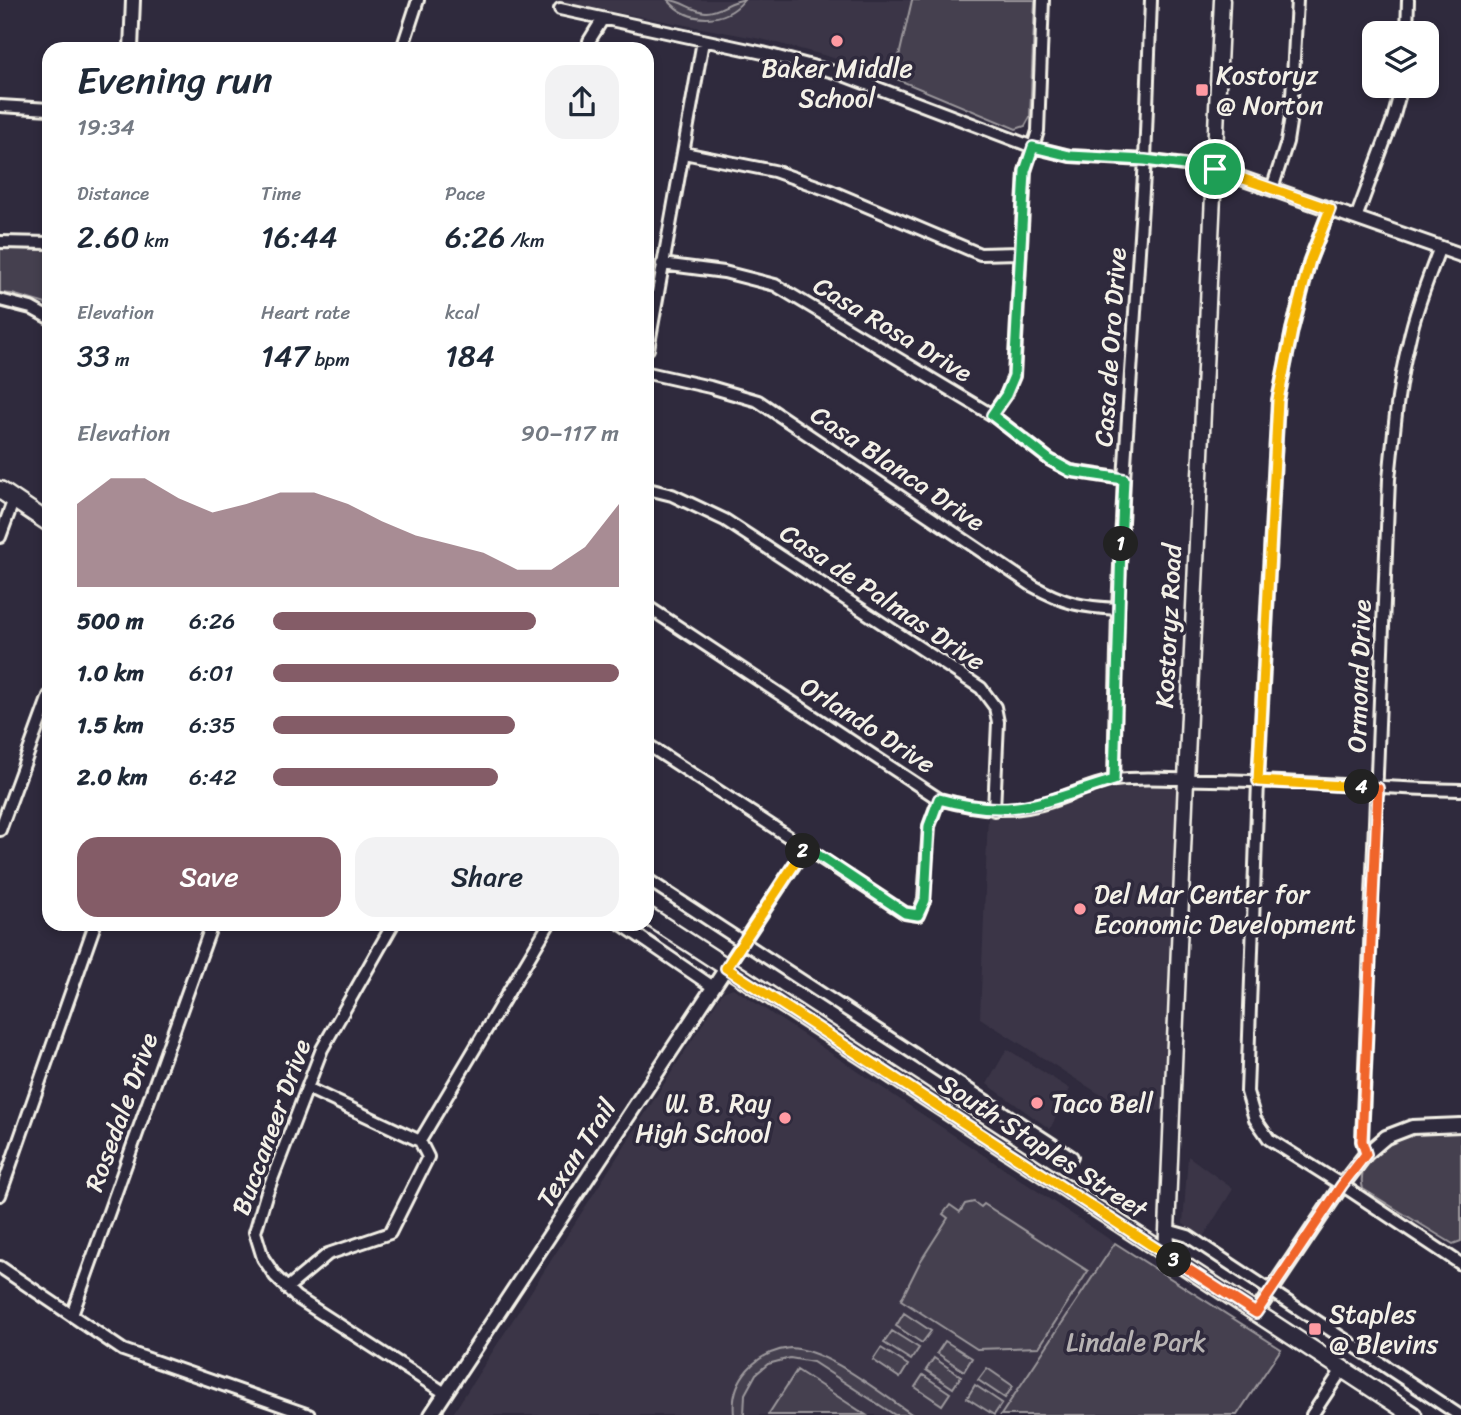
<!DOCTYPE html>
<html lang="en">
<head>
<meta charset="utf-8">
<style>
  :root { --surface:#fff; --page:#f2f2f3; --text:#1f2937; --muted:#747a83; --accent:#845c67 }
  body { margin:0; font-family:Sriracha,sans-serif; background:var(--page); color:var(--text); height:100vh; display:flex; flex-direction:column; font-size:26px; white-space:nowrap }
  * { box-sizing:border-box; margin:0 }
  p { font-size:23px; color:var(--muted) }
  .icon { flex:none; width:38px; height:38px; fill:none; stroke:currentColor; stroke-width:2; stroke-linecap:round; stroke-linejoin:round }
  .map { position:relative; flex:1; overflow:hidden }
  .side { position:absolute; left:42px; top:42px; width:612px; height:889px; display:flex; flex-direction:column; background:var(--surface); border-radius:21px; box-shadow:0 4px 10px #0003 }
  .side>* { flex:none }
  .controls { position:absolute; left:1362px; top:21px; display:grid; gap:14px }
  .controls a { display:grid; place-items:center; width:77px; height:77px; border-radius:14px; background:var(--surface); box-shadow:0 4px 10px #0003; font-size:35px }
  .pin { position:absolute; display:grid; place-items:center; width:60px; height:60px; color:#fff; margin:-30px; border:4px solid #fff; border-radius:50%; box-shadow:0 2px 7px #0007 }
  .km { position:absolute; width:35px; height:35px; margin:-18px; border-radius:50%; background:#222; color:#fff; font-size:19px; line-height:35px; text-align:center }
  .round { display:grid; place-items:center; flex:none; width:74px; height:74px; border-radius:21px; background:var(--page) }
  .headline { display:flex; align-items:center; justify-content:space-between; height:119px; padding:0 35px }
  h1 { font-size:38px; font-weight:600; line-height:52px }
  .metrics { display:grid; grid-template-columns:repeat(3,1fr); gap:10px; height:119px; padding:7px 35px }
  .metrics div { display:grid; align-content:center }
  .metrics b { font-size:30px; font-weight:600 }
  .metrics small { font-size:19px; font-weight:400 }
  .metrics p { font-size:19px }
  .chart { height:196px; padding:14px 35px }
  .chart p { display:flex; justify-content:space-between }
  .chart svg { width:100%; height:126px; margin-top:7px; fill:var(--accent); opacity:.7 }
  .primary-button { display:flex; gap:14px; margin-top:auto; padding:14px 35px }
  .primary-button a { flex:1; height:80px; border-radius:21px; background:var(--accent); color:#fff; font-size:28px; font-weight:600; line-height:80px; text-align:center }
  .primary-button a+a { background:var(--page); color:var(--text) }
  ul { padding:0 35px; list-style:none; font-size:23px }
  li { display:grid; grid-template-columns:112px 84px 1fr; align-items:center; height:52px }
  li i { height:18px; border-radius:9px; background:var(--accent) }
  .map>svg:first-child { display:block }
  .built { fill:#3b3647 }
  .green { fill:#454050; stroke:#9c989c; stroke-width:2 }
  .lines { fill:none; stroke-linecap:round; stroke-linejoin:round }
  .minor-casing { stroke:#f4f1e8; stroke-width:16 }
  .tertiary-casing { stroke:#f4f1e8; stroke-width:18 }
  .secondary-casing { stroke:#f4f1e8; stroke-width:19 }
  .primary-casing { stroke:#f4f1e8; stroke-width:21 }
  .minor { stroke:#2f2a3d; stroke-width:10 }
  .tertiary { stroke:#2f2a3d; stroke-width:12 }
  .secondary { stroke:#2f2a3d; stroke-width:14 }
  .primary { stroke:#2f2a3d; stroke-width:16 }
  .split-1-casing { stroke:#fff; stroke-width:14 }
  .split-2-casing { stroke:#fff; stroke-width:14 }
  .split-3-casing { stroke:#fff; stroke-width:14 }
  .split-4-casing { stroke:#fff; stroke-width:14 }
  .split-5-casing { stroke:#fff; stroke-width:14 }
  .split-1 { stroke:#22a559; stroke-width:9 }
  .split-2 { stroke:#22a559; stroke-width:9 }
  .split-3 { stroke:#f5b400; stroke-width:9 }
  .split-4 { stroke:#f0652b; stroke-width:9 }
  .split-5 { stroke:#f5b400; stroke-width:9 }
  .poi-dot { fill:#ff9aa2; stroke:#2f2a3d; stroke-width:2.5 }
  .labels { text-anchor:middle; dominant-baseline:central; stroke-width:7; stroke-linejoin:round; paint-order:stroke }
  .poi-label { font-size:26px; fill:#f4f1e8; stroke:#2f2a3d; text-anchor:start }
  .street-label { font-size:26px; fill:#f4f1e8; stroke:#2f2a3d }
  .park-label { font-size:26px; fill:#b7b3b3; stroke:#2f2a3d }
</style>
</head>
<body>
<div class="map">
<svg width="1461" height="1415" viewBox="0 0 1461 1415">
  <rect width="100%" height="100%" fill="#2f2a3d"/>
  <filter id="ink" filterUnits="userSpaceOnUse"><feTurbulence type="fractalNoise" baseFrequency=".0143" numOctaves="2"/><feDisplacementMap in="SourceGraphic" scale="14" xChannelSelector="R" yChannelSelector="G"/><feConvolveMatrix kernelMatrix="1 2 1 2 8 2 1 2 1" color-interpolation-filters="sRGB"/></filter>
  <g filter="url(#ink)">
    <path class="built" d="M 551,0 L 912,0 L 894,78 L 827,56 L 761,39 Z
      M 1137,784 L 1175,784 L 1181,788 L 1166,1107 L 1160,1111 L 1135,1109 L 1098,1093 L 980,1018 L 988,815 L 1033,811 L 1110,788 Z
      M 733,988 L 1115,1243 L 1001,1415 L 452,1415 L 723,992 Z
      M 1007,1049 L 1070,1089 L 1050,1129 L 987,1084 Z
      M 1188,1156 L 1233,1189 L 1203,1237 L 1183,1224 Z"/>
    <path class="green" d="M 668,0 C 682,0 691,11 706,12 C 721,12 730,0 744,0 C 725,24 688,24 668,0 Z
      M 912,0 L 1035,0 L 1030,117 L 1025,126 L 1016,129 L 894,78 Z
      M 0,248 L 49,250 L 49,305 L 12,294 L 0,293 Z
      M 1420,1132 L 1461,1132 L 1461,1241 L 1453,1244 L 1363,1189 C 1354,1157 1395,1140 1420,1132 Z
      M 974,1202 L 981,1207 L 984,1204 L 1088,1271 L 1039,1347 L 977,1349 L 901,1300 L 920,1262 L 948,1218 L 943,1214 L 950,1205 L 960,1212 L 965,1204 Z
      M 1115,1243 L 1281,1349 L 1237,1415 L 1001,1415 Z
      M 904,1313 L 931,1331 L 922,1343 L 896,1326 Z
      M 892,1331 L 919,1348 L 911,1360 L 884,1343 Z
      M 945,1341 L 972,1358 L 964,1371 L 937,1353 Z
      M 790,1348 C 827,1349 881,1394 913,1415 L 895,1415 L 813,1362 L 790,1358 L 768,1364 L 756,1374 L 745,1394 L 744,1415 L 734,1415 C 730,1379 756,1352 790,1348 Z
      M 881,1348 L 908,1365 L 900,1378 L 873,1360 Z
      M 934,1358 L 961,1376 L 953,1388 L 926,1370 Z
      M 987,1368 L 1013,1386 L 1005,1398 L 978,1380 Z
      M 797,1370 L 866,1415 L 768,1415 Z
      M 923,1375 L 950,1393 L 942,1405 L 915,1387 Z
      M 975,1385 L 1002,1403 L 994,1415 L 967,1398 Z"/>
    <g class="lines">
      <defs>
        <path id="minor" d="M 560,9 L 763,53 L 838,73 L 1033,147 L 1070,156 L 1145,160 L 1215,169
          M 1407,33 L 1408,0
          M 402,49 L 418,0
          M 588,49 L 589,41 L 602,20
          M 0,106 L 49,109
          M 684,153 L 774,171 L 831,191 L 980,254 L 1019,253
          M 1272,189 L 1287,142 L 1291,116 L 1297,0
          M 1330,209 L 1310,260 L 1292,330 L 1278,400 L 1258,781 L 1247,1092 L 1255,1119 L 1269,1139 L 1342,1185 L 1461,1264
          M 1356,218 L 1393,119 L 1402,86
          M 0,242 L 49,243
          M 662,264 L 724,272 L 775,285 L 992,415 L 1050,460 L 1071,471 L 1124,479
          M 0,300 L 31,308 L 49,318
          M 648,349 L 703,41
          M 648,373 L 710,387 L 758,401 L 1033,586 C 1065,604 1082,607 1118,609
          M 992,415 L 1006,395 L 1014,376 L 1025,171 L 1038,131 L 1043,0
          M 648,489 L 672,495 L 725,520 L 981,688 L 995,707 L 998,722 L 994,810
          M 0,537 L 14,499
          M 648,607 L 939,799 C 976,809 1012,814 1049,802 C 1070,795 1093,784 1115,780 C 1146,776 1180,780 1211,780 C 1294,781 1378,788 1461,790
          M 648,745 L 905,913 L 918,915 L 924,900 L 929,826 L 939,799
          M 1114,780 L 1118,609 L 1124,479 L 1145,160 L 1151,0
          M 0,830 L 49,696
          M 648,880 L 1072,1157
          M 393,924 L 322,1049 L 266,1195 L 255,1232 L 263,1258 L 275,1276 L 296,1297 L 445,1393
          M 621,924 L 713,987
          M 726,968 L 806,847
          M 307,1088 L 420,1141
          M 1366,1154 L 1362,1141 L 1389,479 C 1394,434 1397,389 1408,345 C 1415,311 1428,279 1440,247
          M 0,1195 L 95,924
          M 1167,1230 L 1188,1236 L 1459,1415
          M 0,1267 L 123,1350 L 309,1415
          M 287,1288 L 328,1254 L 390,1233 L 428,1157 L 420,1141 L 549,924
          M 72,1315 L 212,924
          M 1312,1415 L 1343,1368"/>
        <path id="tertiary" d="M 131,49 L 133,0
          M 1215,169 L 1461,255
          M 1256,1313 L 1342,1185 L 1366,1154 L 1386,1137 L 1412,1127 L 1461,1125
          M 431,1415 L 726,968"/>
        <path id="secondary" d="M 1166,1255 L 1186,780 L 1222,0"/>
        <path id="primary" d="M 0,490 L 49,523
          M 648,916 L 1413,1415"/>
      </defs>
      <use href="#minor" class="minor-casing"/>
      <use href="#tertiary" class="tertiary-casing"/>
      <use href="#secondary" class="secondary-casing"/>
      <use href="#primary" class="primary-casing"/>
      <use href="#minor" class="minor"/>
      <use href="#tertiary" class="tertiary"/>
      <use href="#secondary" class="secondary"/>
      <use href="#primary" class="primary"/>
    </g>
  </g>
  <g class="lines" filter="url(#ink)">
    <defs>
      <path id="split-1" d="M 1121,544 L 1124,479 L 1070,471 L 1050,460 L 992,415 L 1006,395 L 1014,376 L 1025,171 L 1033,147 L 1070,156 L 1145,160 L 1215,169"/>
      <path id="split-2" d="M 803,851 L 806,847 L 905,913 L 918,915 L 925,900 L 929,826 L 939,799 C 1014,820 1044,801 1114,780 L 1121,544"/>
      <path id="split-3" d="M 803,851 L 726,968 L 1174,1260"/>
      <path id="split-4" d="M 1174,1260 L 1256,1313 L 1342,1185 L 1366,1154 L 1362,1141 L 1378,788 L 1362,787"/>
      <path id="split-5" d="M 1215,169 L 1330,209 L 1310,260 L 1292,330 L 1278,400 L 1258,781 L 1362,787"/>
    </defs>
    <use href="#split-1" class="split-1-casing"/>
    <use href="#split-2" class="split-2-casing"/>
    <use href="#split-3" class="split-3-casing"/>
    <use href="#split-4" class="split-4-casing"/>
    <use href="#split-5" class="split-5-casing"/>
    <use href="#split-1" class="split-1"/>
    <use href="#split-2" class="split-2"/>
    <use href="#split-3" class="split-3"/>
    <use href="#split-4" class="split-4"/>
    <use href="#split-5" class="split-5"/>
  </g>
  <g class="poi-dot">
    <circle cx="837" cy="41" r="7"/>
    <rect x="1195" y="83" width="14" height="14" rx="3.5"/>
    <circle cx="1080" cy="909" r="7"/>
    <circle cx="1037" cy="1103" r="7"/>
    <circle cx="785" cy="1118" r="7"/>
    <rect x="1308" y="1322" width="14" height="14" rx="3.5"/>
  </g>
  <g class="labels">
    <g class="poi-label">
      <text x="837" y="68" text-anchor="middle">Baker Middle<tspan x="837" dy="30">School</tspan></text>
      <text x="1216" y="75">Kostoryz<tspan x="1216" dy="30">@ Norton</tspan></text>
      <text x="1094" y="894">Del Mar Center for<tspan x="1094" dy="30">Economic Development</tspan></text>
      <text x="771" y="1103" text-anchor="end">W. B. Ray<tspan x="771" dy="30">High School</tspan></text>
      <text x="1051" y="1103">Taco Bell</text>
      <text x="1329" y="1314">Staples<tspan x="1329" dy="30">@ Blevins</tspan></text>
    </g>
    <g class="street-label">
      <text transform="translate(893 329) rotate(31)">Casa Rosa Drive</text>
      <text transform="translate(1110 347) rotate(-86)">Casa de Oro Drive</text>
      <text transform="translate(898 468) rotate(34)">Casa Blanca Drive</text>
      <text transform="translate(883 597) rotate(34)">Casa de Palmas Drive</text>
      <text transform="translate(1168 626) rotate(-87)">Kostoryz Road</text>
      <text transform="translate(1359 676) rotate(-88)">Ormond Drive</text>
      <text transform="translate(868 725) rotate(33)">Orlando Drive</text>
      <text transform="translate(121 1112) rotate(-70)">Rosedale Drive</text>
      <text transform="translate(271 1127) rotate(-70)">Buccaneer Drive</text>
      <text transform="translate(1043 1146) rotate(33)">South Staples Street</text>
      <text transform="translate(576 1153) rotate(-57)">Texan Trail</text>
    </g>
    <g class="park-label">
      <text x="1136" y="1342">Lindale Park</text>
    </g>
  </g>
</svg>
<div class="controls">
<a><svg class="icon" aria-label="layers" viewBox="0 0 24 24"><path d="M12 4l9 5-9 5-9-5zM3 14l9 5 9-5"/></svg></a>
</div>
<div class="pin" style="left:1215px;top:169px;background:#1e9e55"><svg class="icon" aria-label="arrive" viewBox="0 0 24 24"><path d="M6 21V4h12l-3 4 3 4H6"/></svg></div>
<b class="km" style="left:1121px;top:544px">1</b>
<b class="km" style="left:803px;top:851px">2</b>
<b class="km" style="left:1174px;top:1260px">3</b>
<b class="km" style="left:1362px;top:787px">4</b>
<section class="side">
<div class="headline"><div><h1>Evening run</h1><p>19:34</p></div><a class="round"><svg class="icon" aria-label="share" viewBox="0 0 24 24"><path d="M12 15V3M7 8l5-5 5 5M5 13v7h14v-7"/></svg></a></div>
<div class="metrics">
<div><p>Distance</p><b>2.60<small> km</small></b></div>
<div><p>Time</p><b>16:44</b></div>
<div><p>Pace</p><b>6:26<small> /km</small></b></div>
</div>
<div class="metrics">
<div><p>Elevation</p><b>33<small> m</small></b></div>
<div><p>Heart rate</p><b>147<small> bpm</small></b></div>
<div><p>kcal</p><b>184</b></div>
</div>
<div class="chart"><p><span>Elevation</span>90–117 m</p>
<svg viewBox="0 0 160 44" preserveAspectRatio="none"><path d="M0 44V15L10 6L20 6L30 13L40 18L50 15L60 11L70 11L80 15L90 21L100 26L110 29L120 32L130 38L140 38L150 30L160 15V44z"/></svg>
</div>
<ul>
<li><b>500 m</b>6:26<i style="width:76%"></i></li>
<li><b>1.0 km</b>6:01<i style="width:100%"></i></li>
<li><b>1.5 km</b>6:35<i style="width:70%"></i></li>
<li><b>2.0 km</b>6:42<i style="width:65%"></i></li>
</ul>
<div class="primary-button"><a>Save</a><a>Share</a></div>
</section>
</div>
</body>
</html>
